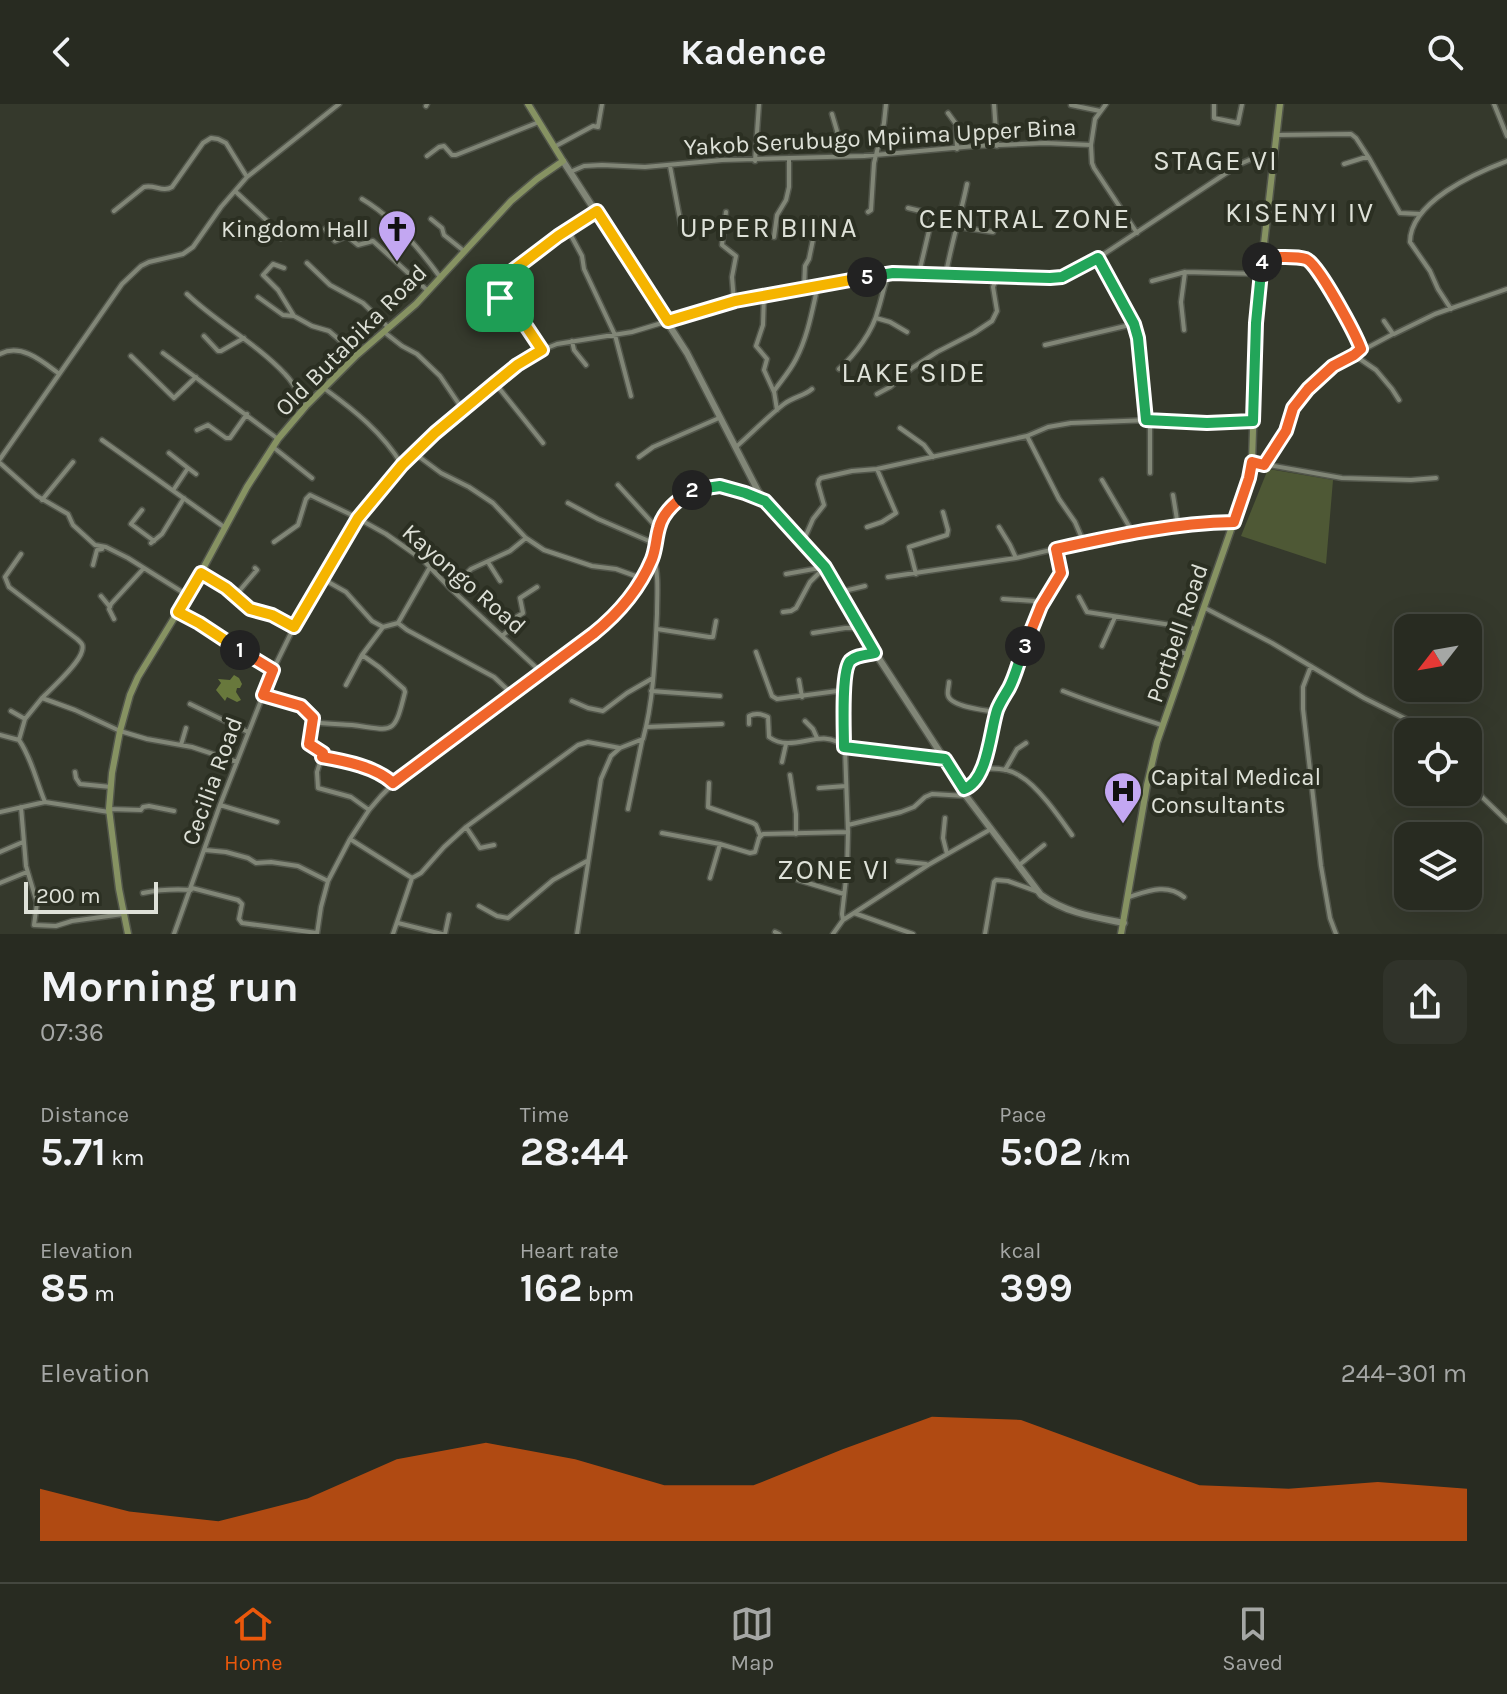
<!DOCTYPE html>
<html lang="en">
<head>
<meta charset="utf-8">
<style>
  :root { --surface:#282b21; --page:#30332a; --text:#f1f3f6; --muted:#a5a7a5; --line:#44473f; --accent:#ea580c }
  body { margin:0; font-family:Karla,sans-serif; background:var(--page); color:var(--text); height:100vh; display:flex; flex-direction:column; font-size:30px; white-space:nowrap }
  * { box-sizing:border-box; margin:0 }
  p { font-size:26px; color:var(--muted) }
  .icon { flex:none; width:44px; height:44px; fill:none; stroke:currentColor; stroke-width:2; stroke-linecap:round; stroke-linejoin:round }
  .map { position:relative; height:830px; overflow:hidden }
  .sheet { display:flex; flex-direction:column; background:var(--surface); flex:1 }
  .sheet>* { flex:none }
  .needle { width:52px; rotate:239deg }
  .buttons { position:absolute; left:1394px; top:510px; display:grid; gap:16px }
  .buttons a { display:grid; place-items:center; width:88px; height:88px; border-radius:16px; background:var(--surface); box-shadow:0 8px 32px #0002,0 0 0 2px var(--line); font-size:40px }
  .scale { position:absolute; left:24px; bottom:20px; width:134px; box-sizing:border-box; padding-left:8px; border:4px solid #dee1d8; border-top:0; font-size:22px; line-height:28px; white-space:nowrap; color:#dee1d8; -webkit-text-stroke:6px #2b2f22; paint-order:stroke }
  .pin { position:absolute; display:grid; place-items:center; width:68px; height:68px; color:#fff; margin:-34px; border-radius:16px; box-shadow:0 4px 12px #0006 }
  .km { position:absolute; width:40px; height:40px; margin:-20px; border-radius:50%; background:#222; color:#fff; font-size:22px; line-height:40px; text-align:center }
  .round { display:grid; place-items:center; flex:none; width:84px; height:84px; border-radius:16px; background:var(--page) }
  .head { display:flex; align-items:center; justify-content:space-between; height:136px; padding:0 40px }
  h1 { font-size:44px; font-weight:700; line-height:60px }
  .figures { display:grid; grid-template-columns:repeat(3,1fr); gap:12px; height:136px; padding:8px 40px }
  .figures div { display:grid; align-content:center }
  .figures b { font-size:40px; font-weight:700 }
  .figures small { font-size:22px; font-weight:400 }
  .figures p { font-size:22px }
  .chart { height:224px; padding:16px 40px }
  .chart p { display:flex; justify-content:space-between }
  .chart svg { width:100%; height:144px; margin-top:8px; fill:var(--accent); opacity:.7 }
  header { display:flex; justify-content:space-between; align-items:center; height:104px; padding:0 40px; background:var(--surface); font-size:36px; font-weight:700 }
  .menu { display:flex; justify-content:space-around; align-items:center; height:112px; border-top:2px solid var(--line); background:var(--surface); font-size:22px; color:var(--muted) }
  .menu a { display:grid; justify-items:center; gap:4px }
  .menu .selected { color:var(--accent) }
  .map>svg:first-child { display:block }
  .green { fill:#4e5835 }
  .forest { fill:#68783c }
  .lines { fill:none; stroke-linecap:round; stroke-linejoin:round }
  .minor-casing { stroke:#52564b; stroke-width:7 }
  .tertiary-casing { stroke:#52564b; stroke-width:9 }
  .secondary-casing { stroke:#52564b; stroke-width:9 }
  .minor { stroke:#818677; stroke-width:4 }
  .tertiary { stroke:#818677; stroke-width:6 }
  .secondary { stroke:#869262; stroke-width:6 }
  .split-1-casing { stroke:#fff; stroke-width:16 }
  .split-2-casing { stroke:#fff; stroke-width:16 }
  .split-3-casing { stroke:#fff; stroke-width:16 }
  .split-4-casing { stroke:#fff; stroke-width:16 }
  .split-5-casing { stroke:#fff; stroke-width:16 }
  .split-6-casing { stroke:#fff; stroke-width:16 }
  .split-1 { stroke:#f5b400; stroke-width:10 }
  .split-2 { stroke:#f0652b; stroke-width:10 }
  .split-3 { stroke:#22a559; stroke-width:10 }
  .split-4 { stroke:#f0652b; stroke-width:10 }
  .split-5 { stroke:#22a559; stroke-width:10 }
  .split-6 { stroke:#f5b400; stroke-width:10 }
  .labels { text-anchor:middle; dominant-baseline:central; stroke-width:8; stroke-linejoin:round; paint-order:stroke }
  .street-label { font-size:24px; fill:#dee1d8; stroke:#2b2f22 }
  .poi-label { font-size:24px; fill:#dee1d8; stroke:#2b2f22; text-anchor:end }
  .quarter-label { font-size:28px; letter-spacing:2px; fill:#dee1d8; stroke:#2b2f22 }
</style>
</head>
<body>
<header><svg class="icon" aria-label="back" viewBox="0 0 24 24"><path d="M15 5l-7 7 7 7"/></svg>Kadence<svg class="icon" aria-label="search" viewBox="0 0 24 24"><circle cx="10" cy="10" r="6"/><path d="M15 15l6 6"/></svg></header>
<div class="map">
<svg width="1507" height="830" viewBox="0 0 1507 830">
  <rect width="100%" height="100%" fill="#35392c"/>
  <path class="green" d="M 1268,365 L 1333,376 L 1326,460 L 1241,432 Z"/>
  <path class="forest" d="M 234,571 L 239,574 L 242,580 L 240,584 L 237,584 L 236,588 L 241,596 L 237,598 L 227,593 L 225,597 L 216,586 L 221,579 L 218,575 L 230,576 Z"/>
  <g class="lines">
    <defs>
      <path id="minor" d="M 994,0 L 997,42
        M 1214,0 L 1214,14 L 1238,19 L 1242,0
        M 1494,0 L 1507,32
        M 1071,1 L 1100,7
        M 426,2 L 427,0
        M 948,9 L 956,20 L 957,45
        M 832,10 L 837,27 L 840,53
        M 1277,31 L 1351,30 L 1356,34 L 1369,54
        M 839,38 L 855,37
        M 1091,41 L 1095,15 L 1106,0
        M 554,43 L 593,22 L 598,23 L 602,0
        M 427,52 L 439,43 L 444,42 L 452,51 L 456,51 L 539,18
        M 755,57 L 759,0
        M 1344,60 L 1363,54 L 1369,54 L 1400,109 L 1420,110
        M 670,62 L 682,126
        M 570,68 L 584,62 L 602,61 L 645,63 L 722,56 L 864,52 L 975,42 L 1045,39 L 1091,41 L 1092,59 L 1094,64 L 1137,129
        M 235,87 L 276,125 L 281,134
        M 362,95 C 393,113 419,144 440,173
        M 908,104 L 933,110 L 919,169
        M 114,107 L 144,83 C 154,80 163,89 172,83 L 203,39 L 211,34 L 218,35 L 226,39 L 247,73
        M 726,108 L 722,141 L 736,152 L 732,173 L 734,197
        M 868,108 L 871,106 L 874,59 L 884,19 L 886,0
        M 431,115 L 442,124 L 444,131 L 464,147
        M 958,123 L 993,128
        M 325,125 L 335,137 L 347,132 L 358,141 L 373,137 L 428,187
        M 568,126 L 582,152 L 584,165 L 615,231 L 631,292
        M 774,133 L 777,111 L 786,96 L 789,83 L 789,54
        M 1262,153 C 1275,154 1294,151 1306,155 C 1318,159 1356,231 1361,245
        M 1098,154 L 1134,220 L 1138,234 L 1146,316
        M 307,159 L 330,181 L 363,199 L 389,224
        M 284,164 L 273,160 L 263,171 L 278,186 L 294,212 L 312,222 L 329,227 L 357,251
        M 946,170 C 951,140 961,110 967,80
        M 1152,177 L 1185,168 L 1260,170
        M 804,184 L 805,162 L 809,155 L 817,116
        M 187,190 C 217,219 256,239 285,270 C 294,279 300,291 306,302
        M 764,190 L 763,221 L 756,242 L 767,255 L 764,266 L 774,288
        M 258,193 L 283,211 L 294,212
        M 1451,205 L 1438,185 L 1430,167 L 1410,138 C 1410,98 1475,69 1507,57
        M 876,214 L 890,218 L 907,228
        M 1184,226 L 1181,198 L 1185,168
        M 384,228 L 402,242 L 417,250 L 440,272 L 463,306
        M 1394,230 L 1435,210 L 1507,185
        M 204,232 L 218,247 L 221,247 L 244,234
        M 572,237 L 574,246 L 586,261
        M 1045,241 L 1134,220
        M 542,246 L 524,219 L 515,215 L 496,188 L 494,184 L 495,180 L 558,132 L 597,107
        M 163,249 L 278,335
        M 0,250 C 21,239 42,257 58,269
        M 1354,251 L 1376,266 L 1392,285 L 1399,296
        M 131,252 L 174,294 L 196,273
        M 839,265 C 855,251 873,227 878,206 C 882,194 884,181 889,169
        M 495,279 L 543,339
        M 325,285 C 354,306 383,329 402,361
        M 877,290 L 890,283 L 912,264 L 937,248 L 974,229 L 992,217 L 997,207 L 993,183 L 997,173
        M 777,306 L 774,287 C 781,277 790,267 796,255 C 808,232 812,207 818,181
        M 900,324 L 924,341 L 933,353
        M 197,326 L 208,321 L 226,334 L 230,334 L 247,310
        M 1027,332 L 1059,395 L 1075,418 L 1084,439
        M 102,336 L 224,423
        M 273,343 L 312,374
        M 736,343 C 752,329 767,313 784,300 C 793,293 804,292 812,285
        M 169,349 L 188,364 L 174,385
        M 414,349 L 441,369 L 469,383 L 493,399 L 526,434 L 544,446 L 592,462 L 616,465 L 641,474
        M 639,353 L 653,343 L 719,314
        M 0,355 L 122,180 L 141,162 L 149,158 L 183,150 L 193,143 L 221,103 L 247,73 L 339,0
        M 1252,358 L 1342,374 L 1411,376 L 1436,374
        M 0,359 L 37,392 L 68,410 L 73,421 L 95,441 L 106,443 L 128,454 L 187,491
        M 1264,361 L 1286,327 L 1293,304 L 1308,285 L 1333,262 L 1393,230 L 1384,217
        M 188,364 L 196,370
        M 1150,369 L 1150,316
        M 1102,376 L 1133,429
        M 618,381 L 658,425
        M 1173,391 L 1178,422
        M 42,396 L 73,358
        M 568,399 L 598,415 L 656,440
        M 142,406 L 131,420 L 154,437
        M 359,415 L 386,430 L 423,456 L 451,485 L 541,568
        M 867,423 L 882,418 L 896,409 L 877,365
        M 999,423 L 1010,441 L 1016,454
        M 274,438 L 298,421 L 306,395 L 310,391 L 358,414
        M 803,438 L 813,415 L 824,401 L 818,380 L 819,376 L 821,374 L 852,367 L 877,365 L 1027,332 L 1048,323 L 1071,319 L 1150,316 L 1207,319 L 1253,317
        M 151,439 L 162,430 L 184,394
        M 21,450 L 5,473 L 9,483 L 77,535 C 81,539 84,540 82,547 C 79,560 52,584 42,594
        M 488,458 L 500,477
        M 93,461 L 97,446 L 102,445
        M 201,469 L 226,484 L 250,505 L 272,511 L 294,523
        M 916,470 L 909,443 L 947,431 L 948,426 L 943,408
        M 888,473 L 1016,454 L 1120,430 L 1213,418 L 1234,418
        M 323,475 L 346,488 L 372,517 L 383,523 L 398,519 L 407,526 L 494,573 L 512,590
        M 451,485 L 471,465 L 510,447 L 526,434
        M 840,488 L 865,482
        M 101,492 L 110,503
        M 235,492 L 257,466 L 255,464
        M 1079,493 L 1087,508 L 1197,525
        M 1003,495 L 1034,497 L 1041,502
        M 1205,504 L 1272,539 L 1364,594 L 1406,615 L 1423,628
        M 178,508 L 273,566
        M 783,508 L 791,507 L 796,504 L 810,478 L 825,463 L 786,470
        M 114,515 L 109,505 L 111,500 L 144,464
        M 398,519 L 430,463
        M 657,525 L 709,533 L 713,533 L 716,517
        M 813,529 L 845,524 L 861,524
        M 502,532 L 515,521 L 515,514 L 523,509 L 520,494 L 537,483
        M 1102,542 L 1115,513
        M 1167,545 L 1188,550
        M 756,548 L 772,592 L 777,595 L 845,586
        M 1311,562 L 1303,583 L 1303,605 L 1321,762 L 1330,814 L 1336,830
        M 799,576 L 802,593
        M 949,578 C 949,582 947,587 948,591 C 950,603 985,606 996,608
        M 346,581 L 362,551
        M 651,587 L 720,592
        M 1063,587 C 1096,600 1128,610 1161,621
        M 263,591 L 301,602 L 313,614 L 309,640 L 323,649 L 317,668 L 318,684 L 351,693 L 369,706
        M 572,597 L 588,604 L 603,607 L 627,589 L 653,574
        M 190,600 L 248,628
        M 11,607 L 25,615
        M 805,617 L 813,625 L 817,634
        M 313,618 C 326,620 339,620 352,621 C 393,626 394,633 405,588 L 404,585 L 379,563 L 362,551 L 383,523
        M 749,620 L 749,612 C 755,609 762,610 768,613 L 769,633 C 794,651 822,621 844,643 L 945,655
        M 646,623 L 722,620
        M 0,631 L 19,636 C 32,655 36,677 45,698
        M 19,636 L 25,615 L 42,594 L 75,606 L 120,627 L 147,635 L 192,643 L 237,658
        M 181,641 L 186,624
        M 322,653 C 345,657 376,663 393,679
        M 782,658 L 786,640
        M 982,665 C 994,664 1010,665 1020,672 C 1038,682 1060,714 1072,731
        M 1005,666 L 1017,645 L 1026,639
        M 75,668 L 76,674 L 80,680 L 111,683
        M 790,671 L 796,710 L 796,730
        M 1468,672 L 1482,693 L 1507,717
        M 709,679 L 708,703 L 753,719 L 756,721 L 760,731
        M 819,684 L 846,682
        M 964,685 L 972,682 L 982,665 L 994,624 L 996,608 L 1010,581 L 1016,563 L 1041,502 L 1060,473 L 1061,466 L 1057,445
        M 220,701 L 277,718
        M 21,703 L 26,762 L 37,799 L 34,821 L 56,822 L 72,817 L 123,810
        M 109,705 L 141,706 L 143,703 L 149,702 L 174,707
        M 628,705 L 642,637
        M 0,708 L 45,698 L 109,708
        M 945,714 L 943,734 L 947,750
        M 848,721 L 901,708 L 914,703 L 925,693 L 932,690 L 966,692
        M 466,723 L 480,744 L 494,741
        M 662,729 L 720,740
        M 350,735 L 412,774
        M 205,746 L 226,748 L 248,754 L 256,759 L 271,758 L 298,762 L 328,777
        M 0,748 L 23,738
        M 898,757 L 926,760
        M 1018,762 L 1044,741
        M 710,774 L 720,740 L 750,749 L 755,748 L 759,734 L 763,730 L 848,728
        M 798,776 L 844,790
        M 0,779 L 27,768
        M 192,784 L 238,796 L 242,800 L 239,815 L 242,819 L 317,829
        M 143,789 C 158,786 175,785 191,786
        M 1129,793 C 1148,787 1167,779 1184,793
        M 479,802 L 497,812 L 508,814 L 553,776 L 587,757
        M 854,809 L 913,830
        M 843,816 L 842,810 L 847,766 L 848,728 L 844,617 L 845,573 L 849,558 L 855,554 L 875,549
        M 398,819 L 442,830
        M 775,828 L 779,830
        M 174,830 L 220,701 L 273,566 L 294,523 L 345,434 L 358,414 L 414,349 L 435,329 L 517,261 L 542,246 L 557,240 L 632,228 L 735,197 L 889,169 L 946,170 L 1012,174 L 1062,173 L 1098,154 L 1240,60 L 1263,50 L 1274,52
        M 317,830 L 321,803 L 328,777 L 350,735 L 369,706 L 381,692 L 404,669 L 593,530 C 618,511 643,482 653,452 C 658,441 656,427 661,416 C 665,407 674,399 682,394 C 709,372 735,386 763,397
        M 393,830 L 412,774 L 421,769 L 444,743 L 466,723 L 578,641 L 588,638 L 620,644
        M 445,830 L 449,811
        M 577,830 L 601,675 L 611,652 L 620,644 L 643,635 C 654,595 655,551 657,510 C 657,491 659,472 654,454
        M 833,830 L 843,816 L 854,809 L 928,761 L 991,725
        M 985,830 L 994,778 L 996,776 L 1008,777 L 1036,787"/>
      <path id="tertiary" d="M 563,57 L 687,249 L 758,387 L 765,397 L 825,463 L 876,550 L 964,685 L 966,692 L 1041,791 C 1066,809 1094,813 1124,819"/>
      <path id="secondary" d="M 128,830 L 119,785 L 109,705 L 112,669 L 120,627 L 130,591 L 138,573 L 193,483 L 247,383 L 278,335 L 306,302 L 357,251 L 416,200 L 511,97 L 537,75 L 563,57 L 528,0
        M 1121,830 L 1147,681 L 1157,638 L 1249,374 L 1252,358 L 1257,201 L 1280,0"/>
    </defs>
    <use href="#minor" class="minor-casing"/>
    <use href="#tertiary" class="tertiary-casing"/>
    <use href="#secondary" class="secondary-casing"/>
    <use href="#minor" class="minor"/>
    <use href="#tertiary" class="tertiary"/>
    <use href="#secondary" class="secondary"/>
  </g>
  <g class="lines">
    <defs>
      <path id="split-1" d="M 240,546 L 199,519 L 178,508 L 201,469 L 226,484 L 250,505 L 272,511 L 294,523 L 358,414 L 402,361 L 435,329 L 495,279 L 517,261 L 542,246 L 524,219 L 515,215 L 500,194"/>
      <path id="split-2" d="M 240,546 L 273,566 L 263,591 L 301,602 L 313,614 L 309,640 L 323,649 L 322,653 C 345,657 376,663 393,679 L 593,530 C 618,510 640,484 652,455 C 656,445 656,434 659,424 C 663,407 678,396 692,386"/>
      <path id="split-3" d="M 692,386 L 720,382 L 745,389 L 765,397 L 825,463 L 875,549 C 867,551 856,551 850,557 C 841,568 844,627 844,643 L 945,655 L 964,685 C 988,677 990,627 997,606 C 1000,598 1005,591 1009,584 C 1016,571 1019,555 1025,542"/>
      <path id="split-4" d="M 1025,542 L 1041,502 L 1061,469 L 1056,445 C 1115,432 1174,419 1234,418 L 1249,374 L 1252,358 L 1264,361 L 1286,327 L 1293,304 L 1308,285 L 1333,262 L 1354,251 L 1361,245 C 1356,231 1318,159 1306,155 C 1294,151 1275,154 1262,153 L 1262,158"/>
      <path id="split-5" d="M 867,173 L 893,169 L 1050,174 L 1062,173 L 1098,154 L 1134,220 L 1138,234 L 1146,316 L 1207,319 L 1253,317 L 1256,219 L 1262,158"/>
      <path id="split-6" d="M 500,194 L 494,184 L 495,180 L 558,132 L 597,107 L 668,217 L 735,197 L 867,173"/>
    </defs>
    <use href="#split-1" class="split-1-casing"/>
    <use href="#split-2" class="split-2-casing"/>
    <use href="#split-3" class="split-3-casing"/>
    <use href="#split-4" class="split-4-casing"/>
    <use href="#split-5" class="split-5-casing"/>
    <use href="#split-6" class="split-6-casing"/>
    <use href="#split-1" class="split-1"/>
    <use href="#split-2" class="split-2"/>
    <use href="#split-3" class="split-3"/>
    <use href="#split-4" class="split-4"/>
    <use href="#split-5" class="split-5"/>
    <use href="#split-6" class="split-6"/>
  </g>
  <defs>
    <symbol id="church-pin" viewBox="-11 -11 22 30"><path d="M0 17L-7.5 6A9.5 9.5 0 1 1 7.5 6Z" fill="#c3a7f2" stroke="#2b2f22"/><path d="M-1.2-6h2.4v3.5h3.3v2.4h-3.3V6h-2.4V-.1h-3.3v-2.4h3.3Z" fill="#111"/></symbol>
    <symbol id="hospital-pin" viewBox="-11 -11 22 30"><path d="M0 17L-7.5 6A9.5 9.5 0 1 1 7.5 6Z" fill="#c3a7f2" stroke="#2b2f22"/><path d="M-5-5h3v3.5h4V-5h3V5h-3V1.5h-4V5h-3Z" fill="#111"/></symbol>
  </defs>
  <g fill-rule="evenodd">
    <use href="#church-pin" x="375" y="103" width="44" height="60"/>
    <use href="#hospital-pin" x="1101" y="665" width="44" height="60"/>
  </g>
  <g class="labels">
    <g class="street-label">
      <text transform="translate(880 33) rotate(-3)">Yakob Serubugo Mpiima Upper Bina</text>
      <text transform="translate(351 236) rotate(-45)">Old Butabika Road</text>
      <text transform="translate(464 475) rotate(41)">Kayongo Road</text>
      <text transform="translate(1177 529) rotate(-71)">Portbell Road</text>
      <text transform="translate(212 677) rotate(-70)">Cecilia Road</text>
    </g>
    <g class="poi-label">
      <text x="369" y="125">Kingdom Hall</text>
      <text x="1151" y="673" text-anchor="start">Capital Medical<tspan x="1151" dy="28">Consultants</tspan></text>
    </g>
    <g class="quarter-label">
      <text x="1216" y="56">STAGE VI</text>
      <text x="1300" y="108">KISENYI IV</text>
      <text x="1025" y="114">CENTRAL ZONE</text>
      <text x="769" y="123">UPPER BIINA</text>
      <text x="914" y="268">LAKE SIDE</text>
      <text x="834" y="765">ZONE VI</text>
    </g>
  </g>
</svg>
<div class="buttons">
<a><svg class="needle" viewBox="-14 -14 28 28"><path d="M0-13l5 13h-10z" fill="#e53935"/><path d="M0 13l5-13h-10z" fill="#a5a7a5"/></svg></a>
<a><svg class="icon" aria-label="locate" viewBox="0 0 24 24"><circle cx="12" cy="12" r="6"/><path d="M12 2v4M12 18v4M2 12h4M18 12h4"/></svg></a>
<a><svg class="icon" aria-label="layers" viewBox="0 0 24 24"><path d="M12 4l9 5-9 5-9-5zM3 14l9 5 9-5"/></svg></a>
</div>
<div class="scale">200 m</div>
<div class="pin" style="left:500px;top:194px;background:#1e9e55"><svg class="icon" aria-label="arrive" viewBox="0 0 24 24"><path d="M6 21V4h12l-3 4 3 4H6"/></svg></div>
<b class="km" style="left:240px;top:546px">1</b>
<b class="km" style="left:692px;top:386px">2</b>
<b class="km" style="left:1025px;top:542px">3</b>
<b class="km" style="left:1262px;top:158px">4</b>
<b class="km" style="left:867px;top:173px">5</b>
</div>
<section class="sheet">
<div class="head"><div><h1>Morning run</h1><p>07:36</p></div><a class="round"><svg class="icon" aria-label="share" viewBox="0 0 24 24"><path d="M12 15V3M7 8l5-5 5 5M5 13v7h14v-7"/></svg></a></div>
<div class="figures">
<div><p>Distance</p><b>5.71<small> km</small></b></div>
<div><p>Time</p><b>28:44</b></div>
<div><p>Pace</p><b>5:02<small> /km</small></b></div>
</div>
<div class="figures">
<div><p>Elevation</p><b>85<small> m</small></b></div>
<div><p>Heart rate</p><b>162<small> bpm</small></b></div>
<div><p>kcal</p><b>399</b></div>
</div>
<div class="chart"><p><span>Elevation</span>244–301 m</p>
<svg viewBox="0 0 160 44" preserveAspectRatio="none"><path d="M0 44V28L10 35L20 38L30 31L40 19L50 14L60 19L70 27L80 27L90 16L100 6L110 7L120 17L130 27L140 28L150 26L160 28V44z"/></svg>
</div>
</section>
<nav class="menu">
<a class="selected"><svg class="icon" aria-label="home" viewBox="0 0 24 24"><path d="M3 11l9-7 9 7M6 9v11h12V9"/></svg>Home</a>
<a><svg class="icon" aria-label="map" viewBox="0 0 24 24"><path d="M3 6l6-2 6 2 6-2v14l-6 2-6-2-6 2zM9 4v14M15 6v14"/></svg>Map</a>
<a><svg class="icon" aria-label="saved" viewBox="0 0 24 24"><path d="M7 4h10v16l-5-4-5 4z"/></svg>Saved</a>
</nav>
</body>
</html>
